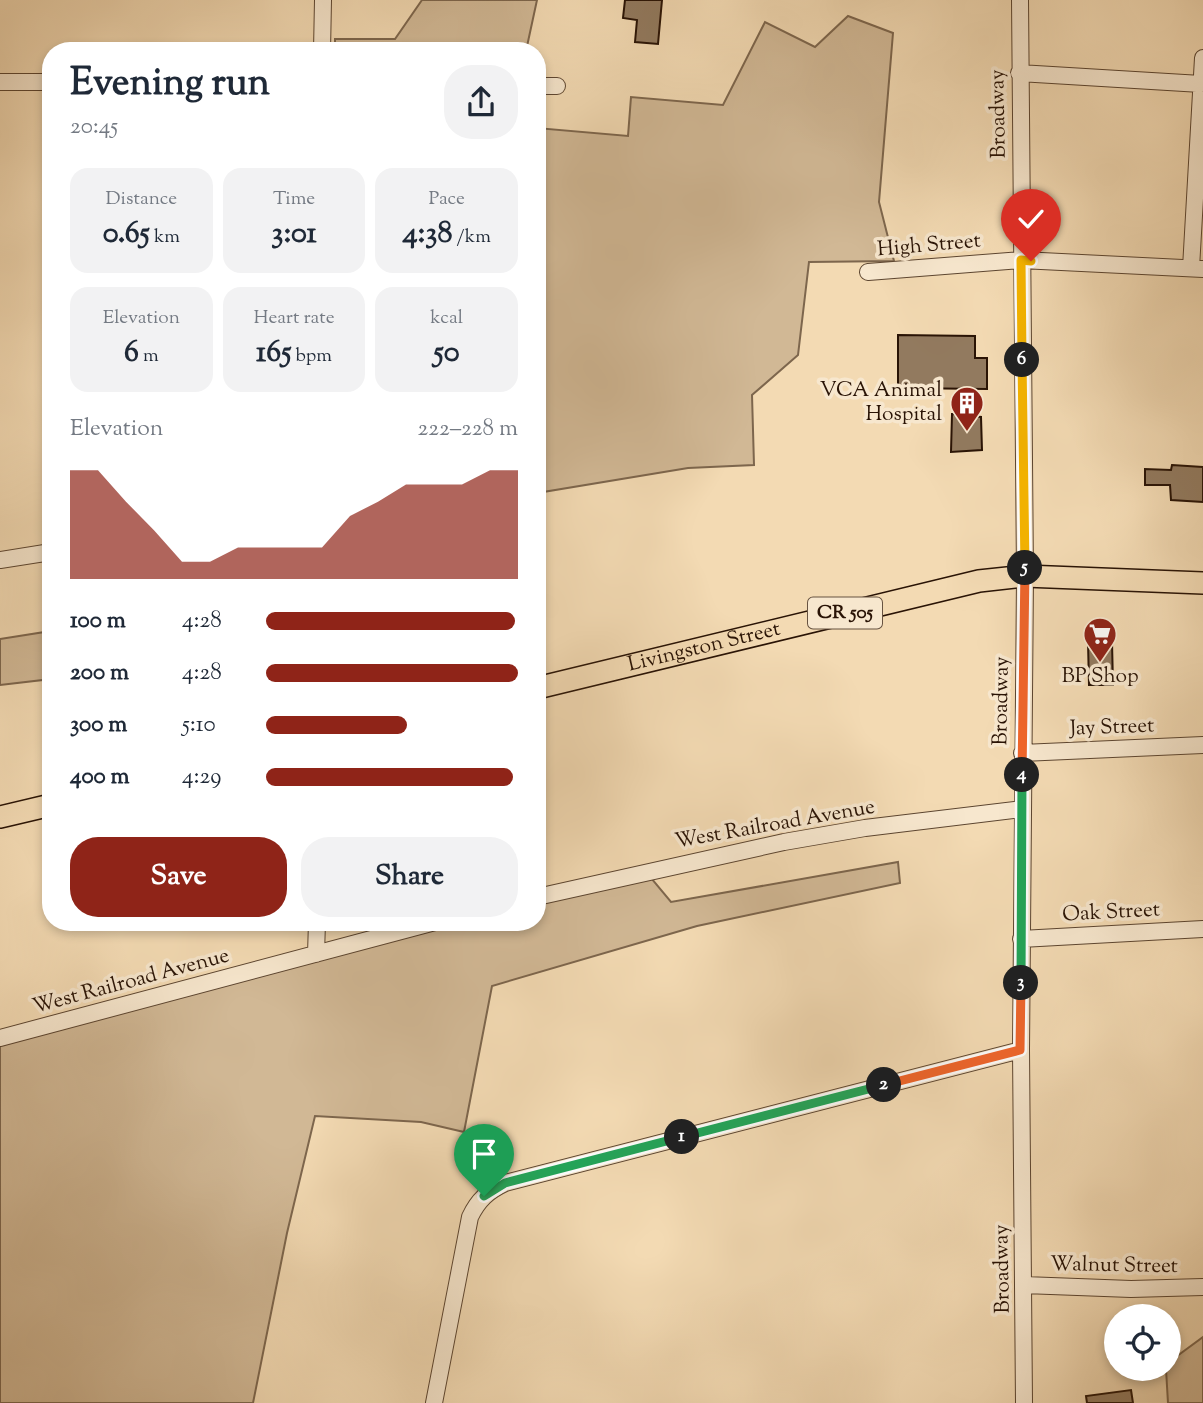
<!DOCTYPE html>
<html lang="en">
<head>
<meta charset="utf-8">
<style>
  :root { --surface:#fff; --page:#f2f2f3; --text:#1f2937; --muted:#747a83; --accent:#8f2418 }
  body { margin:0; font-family:"Sorts Mill Goudy",serif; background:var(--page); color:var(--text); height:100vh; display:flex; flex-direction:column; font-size:26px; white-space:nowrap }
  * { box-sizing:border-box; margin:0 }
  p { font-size:23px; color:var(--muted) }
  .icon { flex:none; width:38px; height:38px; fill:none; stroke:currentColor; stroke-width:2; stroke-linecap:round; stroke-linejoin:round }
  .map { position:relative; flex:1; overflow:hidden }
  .details { position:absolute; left:42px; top:42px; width:504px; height:889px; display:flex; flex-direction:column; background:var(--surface); border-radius:28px; box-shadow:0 4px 10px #0003 }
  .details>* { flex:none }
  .fabs { position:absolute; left:1104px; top:1304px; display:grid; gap:14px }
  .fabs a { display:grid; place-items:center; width:77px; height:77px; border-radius:50%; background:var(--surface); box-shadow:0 4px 10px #0003; font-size:35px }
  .pin { position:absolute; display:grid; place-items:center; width:60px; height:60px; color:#fff; margin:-72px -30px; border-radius:50% 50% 50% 0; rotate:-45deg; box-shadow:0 0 7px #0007 }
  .pin .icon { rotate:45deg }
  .km { position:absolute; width:35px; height:35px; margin:-18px; border-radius:50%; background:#222; color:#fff; font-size:19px; line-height:35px; text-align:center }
  .round { display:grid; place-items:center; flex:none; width:74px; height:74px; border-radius:28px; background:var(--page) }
  .summary { display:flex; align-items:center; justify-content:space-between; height:119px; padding:0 28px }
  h1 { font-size:38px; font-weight:800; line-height:52px }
  .metrics { display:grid; grid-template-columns:repeat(3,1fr); gap:10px; height:119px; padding:7px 28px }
  .metrics div { display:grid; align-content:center; border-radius:18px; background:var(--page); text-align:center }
  .metrics b { font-size:30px; font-weight:800 }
  .metrics small { font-size:19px; font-weight:400 }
  .metrics p { font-size:19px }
  .chart { height:196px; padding:14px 28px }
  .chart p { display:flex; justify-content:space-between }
  .chart svg { width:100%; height:126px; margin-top:7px; fill:var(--accent); opacity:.7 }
  .primary-button { display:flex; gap:14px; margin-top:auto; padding:14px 28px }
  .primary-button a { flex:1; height:80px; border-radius:28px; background:var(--accent); color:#fff; font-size:28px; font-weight:800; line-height:80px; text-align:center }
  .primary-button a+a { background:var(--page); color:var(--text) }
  ul { padding:0 28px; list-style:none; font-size:23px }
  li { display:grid; grid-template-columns:112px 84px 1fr; align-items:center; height:52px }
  li i { height:18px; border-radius:9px; background:var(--accent) }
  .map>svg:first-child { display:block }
  .green { fill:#d1b895; stroke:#7d664d; stroke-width:2 }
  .building { fill:#927a5f; stroke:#291305; stroke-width:2 }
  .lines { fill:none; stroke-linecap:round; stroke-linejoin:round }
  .minor-casing { stroke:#5c4530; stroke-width:18 }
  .major-casing { stroke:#291305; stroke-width:24 }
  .minor { stroke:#f7e7ce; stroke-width:16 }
  .major { stroke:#f3dab3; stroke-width:21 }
  .split-1-casing { stroke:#fff; stroke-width:14 }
  .split-2-casing { stroke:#fff; stroke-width:14 }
  .split-3-casing { stroke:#fff; stroke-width:14 }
  .split-4-casing { stroke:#fff; stroke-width:14 }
  .split-5-casing { stroke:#fff; stroke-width:14 }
  .split-6-casing { stroke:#fff; stroke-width:14 }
  .split-7-casing { stroke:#fff; stroke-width:14 }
  .split-1 { stroke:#22a559; stroke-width:9 }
  .split-2 { stroke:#22a559; stroke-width:9 }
  .split-3 { stroke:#f0652b; stroke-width:9 }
  .split-4 { stroke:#22a559; stroke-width:9 }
  .split-5 { stroke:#f0652b; stroke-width:9 }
  .split-6 { stroke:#f5b400; stroke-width:9 }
  .split-7 { stroke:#f5b400; stroke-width:9 }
  .labels { text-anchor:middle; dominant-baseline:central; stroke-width:7; stroke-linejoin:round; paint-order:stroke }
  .shield { fill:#f7e7ce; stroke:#675341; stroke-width:2 }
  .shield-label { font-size:19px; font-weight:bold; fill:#291305 }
  .street-label { font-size:21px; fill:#291305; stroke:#f7e7ce }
  .poi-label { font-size:21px; fill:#291305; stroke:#f7e7ce; text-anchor:end }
</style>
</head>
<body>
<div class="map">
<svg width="1203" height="1403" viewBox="0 0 1203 1403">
  <rect width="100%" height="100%" fill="#f3dab3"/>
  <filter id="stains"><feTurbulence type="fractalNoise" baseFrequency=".00286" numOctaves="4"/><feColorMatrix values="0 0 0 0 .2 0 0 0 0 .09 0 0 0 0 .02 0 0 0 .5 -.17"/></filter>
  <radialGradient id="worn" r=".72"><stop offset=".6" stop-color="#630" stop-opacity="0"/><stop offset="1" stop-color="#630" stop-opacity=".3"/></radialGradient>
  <path class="green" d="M 422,0 L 537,0 L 526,51 L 335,51 L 335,39 L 395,39 Z
    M 848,16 L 893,33 L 879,202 L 894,261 L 809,262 L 798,355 L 752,395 L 754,465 L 688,468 L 537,493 L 537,128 L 628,136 L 631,97 L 723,105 L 765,22 L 815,47 Z
    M 51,631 L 51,679 L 0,685 L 0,639 Z
    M 898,862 L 900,883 L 697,926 L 492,986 L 464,1132 L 421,1122 L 315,1116 L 287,1233 L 253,1403 L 0,1403 L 0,1035 L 444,922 L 537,922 L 537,898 L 647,873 L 671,902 Z
    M 1203,1337 L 1203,1403 L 1168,1403 L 1166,1369 L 1169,1368 L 1169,1362 Z"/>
  <path class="building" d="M 625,0 L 662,0 L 658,44 L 635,42 L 637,20 L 623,18 Z
    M 898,335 L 975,336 L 975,358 L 987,358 L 987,389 L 898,388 Z
    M 952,414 L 981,417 L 982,450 L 951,452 Z
    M 1172,465 L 1203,467 L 1203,502 L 1171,500 L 1170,485 L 1145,485 L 1145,469 L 1171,470 Z
    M 1088,642 L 1112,642 L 1113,685 L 1089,685 Z
    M 1131,1390 L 1133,1403 L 1087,1403 L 1086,1396 Z"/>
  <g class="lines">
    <defs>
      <path id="minor" d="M 1020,0 L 1025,576 L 1021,1050 L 1024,1403
        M 322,51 L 323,0
        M 1019,73 L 1201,84
        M 0,82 L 51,82
        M 537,86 L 557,86
        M 1191,268 L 1203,58
        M 868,272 L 1021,260 L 1203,269
        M 0,560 L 51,552
        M 1022,753 L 1203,745
        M 537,897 L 784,842 L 865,828 L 1022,809
        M 1021,939 L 1203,929
        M 316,954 L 317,922
        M 0,1038 L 435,922
        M 1024,1285 L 1131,1289 L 1203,1287
        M 434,1403 L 470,1217 C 478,1200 488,1191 505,1183 L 1021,1050"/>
      <g id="major">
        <path id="s1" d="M 537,688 L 979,581 L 1025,576 L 1203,583"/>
        <path d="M 0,817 L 51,805"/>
      </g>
    </defs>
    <use href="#minor" class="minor-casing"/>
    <use href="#major" class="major-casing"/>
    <use href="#minor" class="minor"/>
    <use href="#major" class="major"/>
  </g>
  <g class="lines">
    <defs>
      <path id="split-1" d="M 484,1196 L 505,1183 L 682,1137"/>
      <path id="split-2" d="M 682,1137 L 884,1085"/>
      <path id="split-3" d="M 884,1085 L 1020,1050 L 1021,983"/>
      <path id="split-4" d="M 1021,983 L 1022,775"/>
      <path id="split-5" d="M 1022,775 L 1025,568"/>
      <path id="split-6" d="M 1022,360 L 1025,568"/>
      <path id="split-7" d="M 1022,360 L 1021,260 L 1031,261"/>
    </defs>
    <use href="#split-1" class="split-1-casing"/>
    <use href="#split-2" class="split-2-casing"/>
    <use href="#split-3" class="split-3-casing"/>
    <use href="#split-4" class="split-4-casing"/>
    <use href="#split-5" class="split-5-casing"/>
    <use href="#split-6" class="split-6-casing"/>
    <use href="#split-7" class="split-7-casing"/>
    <use href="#split-1" class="split-1"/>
    <use href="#split-2" class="split-2"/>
    <use href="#split-3" class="split-3"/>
    <use href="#split-4" class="split-4"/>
    <use href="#split-5" class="split-5"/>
    <use href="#split-6" class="split-6"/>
    <use href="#split-7" class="split-7"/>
  </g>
  <defs>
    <symbol id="building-pin" viewBox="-11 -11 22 30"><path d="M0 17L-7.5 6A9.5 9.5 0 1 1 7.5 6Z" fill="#8f2418" stroke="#f7e7ce"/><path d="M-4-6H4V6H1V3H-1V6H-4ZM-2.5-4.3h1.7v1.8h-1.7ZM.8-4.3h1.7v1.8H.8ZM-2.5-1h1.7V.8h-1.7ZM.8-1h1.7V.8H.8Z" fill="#fff"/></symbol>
    <symbol id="supermarket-pin" viewBox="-11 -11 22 30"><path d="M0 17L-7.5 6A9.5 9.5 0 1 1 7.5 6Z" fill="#8f2418" stroke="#f7e7ce"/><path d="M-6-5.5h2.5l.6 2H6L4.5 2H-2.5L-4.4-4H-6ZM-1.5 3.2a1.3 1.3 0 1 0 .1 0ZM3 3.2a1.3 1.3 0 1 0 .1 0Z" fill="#fff"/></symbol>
  </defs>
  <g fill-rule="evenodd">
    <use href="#building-pin" x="948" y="384" width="38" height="52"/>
    <use href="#supermarket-pin" x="1081" y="615" width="38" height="52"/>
  </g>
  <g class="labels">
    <rect class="shield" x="808" y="597.5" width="74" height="31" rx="5"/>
    <g class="shield-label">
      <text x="845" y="613">CR 505</text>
    </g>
    <g class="street-label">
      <text transform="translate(999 114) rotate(-91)">Broadway</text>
      <text transform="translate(929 246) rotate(-5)">High Street</text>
      <text stroke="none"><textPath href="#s1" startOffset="172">Livingston Street</textPath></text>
      <text transform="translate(1002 701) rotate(-89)">Broadway</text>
      <text transform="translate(1112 728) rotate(-2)">Jay Street</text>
      <text transform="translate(775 825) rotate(-10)">West Railroad Avenue</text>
      <text transform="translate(1111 913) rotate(-3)">Oak Street</text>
      <text transform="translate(131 982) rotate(-15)">West Railroad Avenue</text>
      <text transform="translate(1114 1266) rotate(1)">Walnut Street</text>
      <text transform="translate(1003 1269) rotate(-91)">Broadway</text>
    </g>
    <g class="poi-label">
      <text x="942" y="391">VCA Animal<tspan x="942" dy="24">Hospital</tspan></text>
      <text x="1100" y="677" text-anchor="middle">BP Shop</text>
    </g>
  </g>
  <rect width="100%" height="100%" filter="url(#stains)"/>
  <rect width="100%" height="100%" fill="url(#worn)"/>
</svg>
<div class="fabs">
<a><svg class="icon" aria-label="locate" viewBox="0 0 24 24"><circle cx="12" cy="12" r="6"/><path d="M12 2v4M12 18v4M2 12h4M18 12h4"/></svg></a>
</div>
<div class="pin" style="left:484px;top:1196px;background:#1e9e55"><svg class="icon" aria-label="arrive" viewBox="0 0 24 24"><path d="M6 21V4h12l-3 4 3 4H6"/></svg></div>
<div class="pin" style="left:1031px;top:261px;background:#d93025"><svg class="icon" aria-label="check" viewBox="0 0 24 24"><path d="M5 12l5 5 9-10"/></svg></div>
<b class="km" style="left:682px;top:1137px">1</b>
<b class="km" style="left:884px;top:1085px">2</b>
<b class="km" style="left:1021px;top:983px">3</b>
<b class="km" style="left:1022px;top:775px">4</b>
<b class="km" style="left:1025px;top:568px">5</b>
<b class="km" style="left:1022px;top:360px">6</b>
<section class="details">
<div class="summary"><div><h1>Evening run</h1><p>20:45</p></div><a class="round"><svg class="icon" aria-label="share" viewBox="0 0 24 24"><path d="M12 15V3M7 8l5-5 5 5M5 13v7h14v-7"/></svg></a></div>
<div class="metrics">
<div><p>Distance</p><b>0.65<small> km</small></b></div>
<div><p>Time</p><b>3:01</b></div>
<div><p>Pace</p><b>4:38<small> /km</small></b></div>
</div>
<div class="metrics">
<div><p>Elevation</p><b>6<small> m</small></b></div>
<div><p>Heart rate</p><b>165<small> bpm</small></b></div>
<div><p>kcal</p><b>50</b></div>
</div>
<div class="chart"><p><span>Elevation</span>222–228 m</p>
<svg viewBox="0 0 160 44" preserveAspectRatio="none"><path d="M0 44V6L10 6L20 17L30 27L40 38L50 38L60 33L70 33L80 33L90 33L100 22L110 17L120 11L130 11L140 11L150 6L160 6V44z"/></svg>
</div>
<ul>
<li><b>100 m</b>4:28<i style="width:99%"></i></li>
<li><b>200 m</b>4:28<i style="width:100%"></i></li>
<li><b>300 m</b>5:10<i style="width:56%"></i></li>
<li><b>400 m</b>4:29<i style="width:98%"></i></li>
</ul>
<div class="primary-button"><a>Save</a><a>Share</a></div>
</section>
</div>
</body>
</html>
